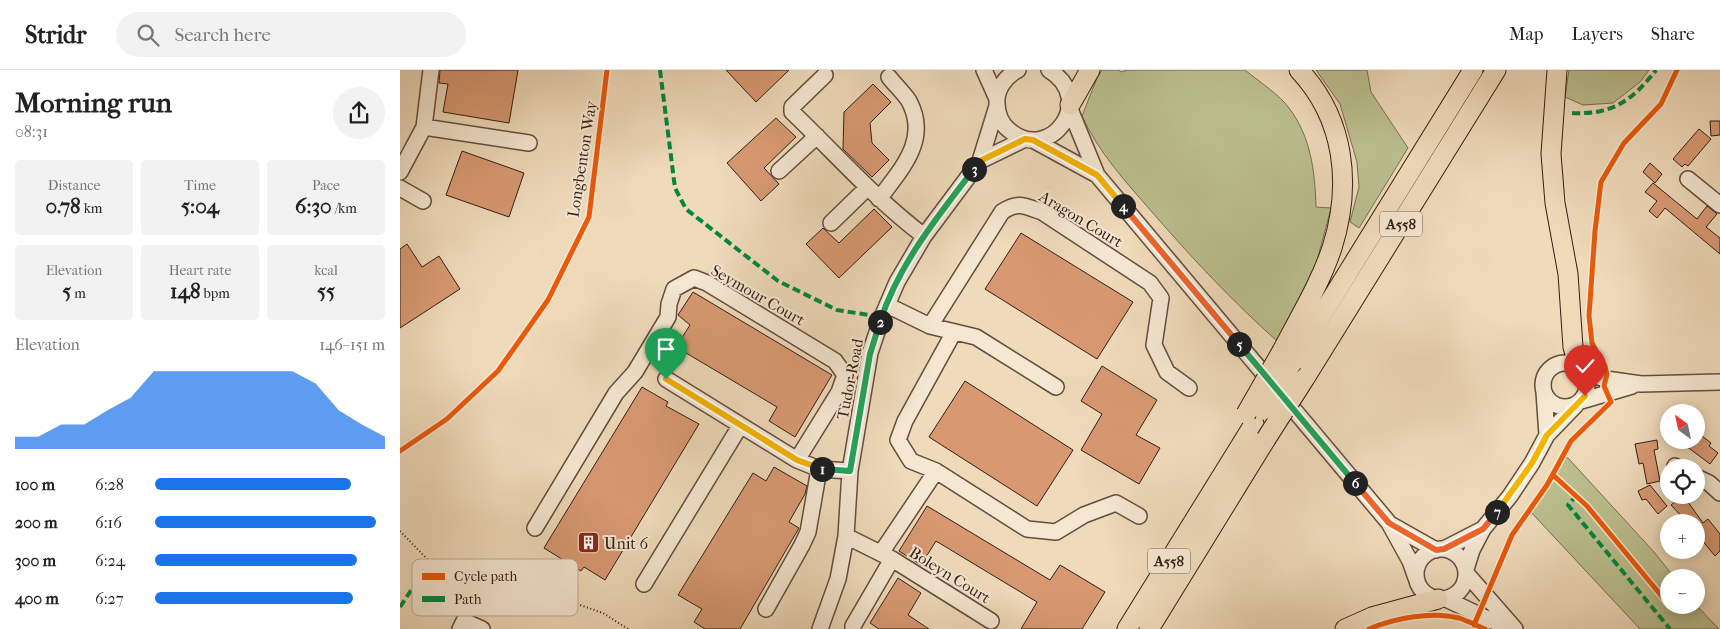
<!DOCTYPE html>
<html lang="en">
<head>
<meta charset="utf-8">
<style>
  :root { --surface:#fff; --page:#f2f2f2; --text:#222; --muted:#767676; --line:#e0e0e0; --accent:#1a73e8 }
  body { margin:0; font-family:"IM FELL French Canon",serif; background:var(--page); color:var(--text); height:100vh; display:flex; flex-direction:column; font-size:19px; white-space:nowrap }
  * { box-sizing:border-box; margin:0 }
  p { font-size:16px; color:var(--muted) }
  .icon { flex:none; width:28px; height:28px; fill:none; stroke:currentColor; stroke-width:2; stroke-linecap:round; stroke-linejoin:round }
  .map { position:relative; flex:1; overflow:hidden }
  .details { display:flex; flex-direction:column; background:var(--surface); width:400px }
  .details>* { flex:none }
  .needle { width:32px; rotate:327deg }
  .fabs { position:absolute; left:1260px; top:334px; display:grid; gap:10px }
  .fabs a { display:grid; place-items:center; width:45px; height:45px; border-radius:50%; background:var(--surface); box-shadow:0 2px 12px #0003; font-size:25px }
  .pin { position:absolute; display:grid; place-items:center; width:42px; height:42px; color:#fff; margin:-51px -21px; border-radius:50% 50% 50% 0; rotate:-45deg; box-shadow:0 0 5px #0007 }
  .pin .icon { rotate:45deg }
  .km { position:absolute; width:25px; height:25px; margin:-12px; border-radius:50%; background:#222; color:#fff; font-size:14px; line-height:25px; text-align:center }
  .round { display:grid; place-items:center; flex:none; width:52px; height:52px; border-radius:26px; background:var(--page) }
  .summary { display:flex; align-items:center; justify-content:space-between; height:85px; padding:0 15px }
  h1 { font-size:28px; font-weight:700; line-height:38px }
  .metrics { display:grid; grid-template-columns:repeat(3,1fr); gap:8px; height:85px; padding:5px 15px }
  .metrics div { display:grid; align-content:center; border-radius:5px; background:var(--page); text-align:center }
  .metrics b { font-size:21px; font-weight:700 }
  .metrics small { font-size:14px; font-weight:400 }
  .metrics p { font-size:14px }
  .chart { height:140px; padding:10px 15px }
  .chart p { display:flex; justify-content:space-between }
  .chart svg { width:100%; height:90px; margin-top:5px; fill:var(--accent); opacity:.7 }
  ul { padding:0 15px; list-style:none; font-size:16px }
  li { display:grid; grid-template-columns:80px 60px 1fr; align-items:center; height:38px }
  li i { height:12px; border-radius:6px; background:var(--accent) }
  header { display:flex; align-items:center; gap:30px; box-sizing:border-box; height:70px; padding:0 25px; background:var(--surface); border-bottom:1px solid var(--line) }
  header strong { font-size:24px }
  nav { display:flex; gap:28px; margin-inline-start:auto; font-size:18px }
  .search { width:350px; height:45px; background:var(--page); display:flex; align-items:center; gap:12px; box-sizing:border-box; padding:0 18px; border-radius:28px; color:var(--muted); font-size:19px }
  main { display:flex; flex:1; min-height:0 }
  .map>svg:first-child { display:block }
  .green { fill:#bbbf8e; stroke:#786e52 }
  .building { fill:#d89972; stroke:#341e15 }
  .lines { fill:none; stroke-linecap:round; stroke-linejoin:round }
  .minor-casing { stroke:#634d3e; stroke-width:18 }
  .major-casing { stroke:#341e15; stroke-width:21 }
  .path { stroke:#341e15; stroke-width:2; stroke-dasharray:1 2.5; stroke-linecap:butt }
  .minor { stroke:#f5e7d2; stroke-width:15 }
  .major { stroke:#efdaba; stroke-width:19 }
  .major-bridge-casing { stroke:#341e15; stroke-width:21; stroke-linecap:butt }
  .major-bridge { stroke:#efdaba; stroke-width:19 }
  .quiet { stroke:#00873e; stroke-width:4; stroke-dasharray:8 4; stroke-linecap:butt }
  .cycleway-casing { stroke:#f5e7d2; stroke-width:8 }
  .cycleway { stroke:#e8590c; stroke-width:5 }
  .split-1-casing { stroke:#fff; stroke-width:10 }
  .split-2-casing { stroke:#fff; stroke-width:10 }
  .split-3-casing { stroke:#fff; stroke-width:10 }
  .split-4-casing { stroke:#fff; stroke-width:10 }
  .split-5-casing { stroke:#fff; stroke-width:10 }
  .split-6-casing { stroke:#fff; stroke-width:10 }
  .split-7-casing { stroke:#fff; stroke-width:10 }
  .split-8-casing { stroke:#fff; stroke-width:10 }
  .split-1 { stroke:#f5b400; stroke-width:6 }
  .split-2 { stroke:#22a559; stroke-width:6 }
  .split-3 { stroke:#22a559; stroke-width:6 }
  .split-4 { stroke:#f5b400; stroke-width:6 }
  .split-5 { stroke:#f0652b; stroke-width:6 }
  .split-6 { stroke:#22a559; stroke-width:6 }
  .split-7 { stroke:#f0652b; stroke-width:6 }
  .split-8 { stroke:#f5b400; stroke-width:6 }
  .labels { text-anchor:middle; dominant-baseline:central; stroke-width:4; stroke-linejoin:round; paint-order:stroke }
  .shield { fill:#f5e7d2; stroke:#6e5a4e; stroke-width:1 }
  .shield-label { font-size:15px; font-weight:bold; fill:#341e15 }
  .street-label { font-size:16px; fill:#341e15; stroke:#f5e7d2 }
  .poi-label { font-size:16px; fill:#341e15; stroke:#f5e7d2; text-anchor:start }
  .key { fill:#f5e7d2; stroke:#bbab99; stroke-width:1 }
  .key-label { font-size:14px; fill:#341e15 }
</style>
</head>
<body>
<header>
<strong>Stridr</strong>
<div class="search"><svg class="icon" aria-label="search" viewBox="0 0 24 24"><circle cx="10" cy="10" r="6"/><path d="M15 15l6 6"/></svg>Search here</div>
<nav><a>Map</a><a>Layers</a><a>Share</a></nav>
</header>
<main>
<section class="details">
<div class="summary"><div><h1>Morning run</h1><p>08:31</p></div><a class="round"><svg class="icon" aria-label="share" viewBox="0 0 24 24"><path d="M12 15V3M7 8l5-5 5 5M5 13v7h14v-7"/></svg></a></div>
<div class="metrics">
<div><p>Distance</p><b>0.78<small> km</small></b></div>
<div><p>Time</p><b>5:04</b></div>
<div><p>Pace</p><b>6:30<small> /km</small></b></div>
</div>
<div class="metrics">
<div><p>Elevation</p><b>5<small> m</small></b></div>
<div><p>Heart rate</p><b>148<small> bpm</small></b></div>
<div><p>kcal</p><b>55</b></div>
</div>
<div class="chart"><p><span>Elevation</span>146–151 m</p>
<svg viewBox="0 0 160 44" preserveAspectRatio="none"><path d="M0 44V38L10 38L20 32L30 32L40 25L50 19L60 6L70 6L80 6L90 6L100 6L110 6L120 6L130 12L140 25L150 32L160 38V44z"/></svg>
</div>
<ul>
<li><b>100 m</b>6:28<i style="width:85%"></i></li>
<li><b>200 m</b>6:16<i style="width:96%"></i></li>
<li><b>300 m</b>6:24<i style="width:88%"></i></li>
<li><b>400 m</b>6:27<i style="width:86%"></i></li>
</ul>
</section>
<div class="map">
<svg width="1320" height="559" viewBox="0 0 1320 559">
  <rect width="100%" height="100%" fill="#efdaba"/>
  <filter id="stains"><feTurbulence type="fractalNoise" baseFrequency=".004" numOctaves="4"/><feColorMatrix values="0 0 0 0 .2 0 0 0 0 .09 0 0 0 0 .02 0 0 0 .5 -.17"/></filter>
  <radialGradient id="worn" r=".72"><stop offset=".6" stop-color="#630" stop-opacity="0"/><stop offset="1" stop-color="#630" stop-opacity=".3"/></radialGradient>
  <path class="green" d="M 702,0 L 719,0 L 721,2 L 727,0 L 845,0 C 858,11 880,25 889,38 C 911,67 915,102 916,137 L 931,138 L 915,198 L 877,271 C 832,231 791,187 752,142 C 725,111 699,83 682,46 L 697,8 Z
    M 916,0 L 967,0 L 971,22 L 1008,78 L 959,158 L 950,152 L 959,117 L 957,92 L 940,34 Z
    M 1169,0 L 1249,0 L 1240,12 L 1213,33 L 1183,35 L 1165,27 Z
    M 1163,387 L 1168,388 L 1254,482 L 1274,507 L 1269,508 L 1269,535 L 1296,535 L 1319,559 L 1240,559 L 1129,440 Z"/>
  <path class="building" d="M 40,0 L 118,0 L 109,53 L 43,42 L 48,14 L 39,13 Z
    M 326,0 L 389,0 L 356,32 Z
    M 473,14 L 491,32 L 470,53 L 472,73 L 489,90 L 472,107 L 443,79 L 444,42 Z
    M 376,48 L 396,67 L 364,98 L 379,114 L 361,131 L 327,93 Z
    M 1310,51 L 1320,51 L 1320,65 L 1311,66 Z
    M 1299,59 L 1311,69 L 1288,96 L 1285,94 L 1282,97 L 1273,89 Z
    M 62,81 L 124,103 L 109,147 L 46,125 Z
    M 1250,93 L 1262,104 L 1255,113 L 1243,102 Z
    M 1253,113 L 1297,149 L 1307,136 L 1317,144 L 1306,157 L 1320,168 L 1320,184 L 1265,138 L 1257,148 L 1249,141 L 1257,131 L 1245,122 Z
    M 474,139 L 492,157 L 439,208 L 406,174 L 423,158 L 439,173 Z
    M 621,163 L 733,232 L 697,289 L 585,219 Z
    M 7,174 L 22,197 L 39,186 L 60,219 L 0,258 L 0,179 Z
    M 293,222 L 432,305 L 395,367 L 369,351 L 377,337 L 276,277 L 290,255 L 278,245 Z
    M 702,296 L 757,330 L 736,365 L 760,378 L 739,414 L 681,380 L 702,344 L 681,331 Z
    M 565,311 L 673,380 L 637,436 L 529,367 Z
    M 242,317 L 268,332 L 266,336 L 299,354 L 205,510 L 184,497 L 181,501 L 144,478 Z
    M 1302,366 L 1311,373 L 1309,376 L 1318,383 L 1310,394 L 1278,370 L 1299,370 Z
    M 1257,370 L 1258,379 L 1254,380 L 1260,411 L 1247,414 L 1243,393 L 1239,394 L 1235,374 Z
    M 374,397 L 407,416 L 405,424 L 389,452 L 399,458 L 340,559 L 305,559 L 294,552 L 302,539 L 278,525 L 353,403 L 366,411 Z
    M 1250,415 L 1267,436 L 1258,444 L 1246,429 L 1242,430 L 1238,421 Z
    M 1283,425 L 1303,453 L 1308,449 L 1320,464 L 1320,481 L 1315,486 L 1296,463 L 1296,452 L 1287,452 L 1271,435 Z
    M 527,436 L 650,510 L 660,495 L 705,522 L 682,559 L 621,559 L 637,532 L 536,471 L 521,495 L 499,481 Z
    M 498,508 L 521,523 L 508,545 L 529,559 L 479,559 L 470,553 Z"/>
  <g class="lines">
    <defs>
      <path id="minor" d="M 584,0 L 597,29
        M 618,0 C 606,6 596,19 597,33 C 597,43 601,54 609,60 C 649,95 698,30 649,0
        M 425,5 L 392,37 L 392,42 C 436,84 475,129 524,166
        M 670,39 L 697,105 L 989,453 L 1010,491 L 1016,508
        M 24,57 L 129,73
        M 633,70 L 697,105
        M 580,91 L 625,69
        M 379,101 L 417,66
        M 0,102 L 24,57 L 31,0
        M 1288,109 L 1320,135
        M 0,118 L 23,131
        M 479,129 C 501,99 530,70 509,31 C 504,23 495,15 489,7
        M 431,153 L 467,118
        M 487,235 L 530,256 L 576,267 L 656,317
        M 530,256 L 602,142 C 618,131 625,136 642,142 L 750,213 L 761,228 L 754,275 L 767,302 L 789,318
        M 554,262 L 505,351 L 498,370 L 511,391 L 536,401 L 627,459 L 656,462 L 684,445 L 716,433 L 739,446
        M1143 315a22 22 0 1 1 44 0a22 22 0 1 1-44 0Z
        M 1184,303 L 1206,309 L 1241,314 L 1320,312
        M 266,309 L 397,390 L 419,399 L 450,401
        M 1144,322 L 1147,365
        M 1181,331 L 1232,316
        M 1275,396 L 1276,398
        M 1296,407 L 1309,413 L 1320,423
        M 990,454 L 1036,480
        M 135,458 L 216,323 L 235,302 L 268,247 L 269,234 L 274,219 L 294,208 L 307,213 L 435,291 L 445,305 L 439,322 L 397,390
        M 446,466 L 492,489 L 591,551
        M1016 504a25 25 0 1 1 50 0a25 25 0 1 1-50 0Z
        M 1044,479 L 1083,459
        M 481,483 L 536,401
        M 1066,499 L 1072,480 L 1083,459 L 1110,426 L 1132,393 L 1147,365 L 1176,335
        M 1066,503 L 1115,559
        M 244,514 L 340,356
        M 1046,529 L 1092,551 L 1111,556
        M 366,539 L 402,475 L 408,462 L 419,399
        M 60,559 L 64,551 L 82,559
        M 420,559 L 438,509 L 446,466 L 450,401 L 470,283 L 482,247 L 497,212 L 524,166 L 580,91 L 597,36
        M 453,559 L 453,556 L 492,489"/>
      <path id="major" d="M 1157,0 L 1151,84 L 1155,133 L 1168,204 L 1173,277 L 1179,298
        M 670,35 L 690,0
        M 882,281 C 899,248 920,214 932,178 C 952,115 945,49 899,0
        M 892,293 L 1073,0
        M 905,308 L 1096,0
        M 727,559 L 854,354
        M 749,559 L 866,369
        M 945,559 L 972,547 L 1038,529"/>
    </defs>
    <use href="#minor" class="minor-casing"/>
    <use href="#major" class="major-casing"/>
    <path class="path" d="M 0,461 L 30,492 L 174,533 L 203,543 L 228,559"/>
    <use href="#minor" class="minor"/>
    <use href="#major" class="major"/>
    <defs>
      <path id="major-bridge" d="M 863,340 L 892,293
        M 846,344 L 882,281
        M 866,369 L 905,308"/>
    </defs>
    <use href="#major-bridge" class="major-bridge-casing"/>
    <use href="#major-bridge" class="major-bridge"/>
    <path class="quiet" d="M 260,0 L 275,118 L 286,139 L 378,211 L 437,240 L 482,247
      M 1172,43 C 1212,45 1232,31 1256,0
      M 1177,425 L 1168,435 L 1270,559
      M 0,537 L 30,492"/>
    <defs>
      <path id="cycleway" d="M 0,381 L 47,349 L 98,301 L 148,230 L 189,147 L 207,0
        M 1153,405 L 1187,436 L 1269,535
        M 1074,555 L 1112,465 L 1147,415 L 1171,371 L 1211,332 L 1204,316 L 1207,304 L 1205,296 L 1192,273 L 1189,246 L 1195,161 L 1201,112 L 1224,73 L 1261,34 L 1277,0
        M 969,559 C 995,548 1032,541 1059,548 C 1068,551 1076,555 1085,559"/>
    </defs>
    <use href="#cycleway" class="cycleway-casing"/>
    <use href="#cycleway" class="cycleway"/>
  </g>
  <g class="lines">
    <defs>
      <path id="split-1" d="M 266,309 L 397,390 L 422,399"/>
      <path id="split-2" d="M 422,399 L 450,401 L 470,284 L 480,252"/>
      <path id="split-3" d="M 480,252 C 498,195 538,146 574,99"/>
      <path id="split-4" d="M 574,99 L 580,91 L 625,69 L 633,70 L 697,105 L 723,136"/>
      <path id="split-5" d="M 723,136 L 839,274"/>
      <path id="split-6" d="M 839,274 L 955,413"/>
      <path id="split-7" d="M 955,413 L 989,453 L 1036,480 L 1044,479 L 1083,459 L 1097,442"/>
      <path id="split-8" d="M 1097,442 L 1132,393 L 1147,365 L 1185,326"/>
    </defs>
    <use href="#split-1" class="split-1-casing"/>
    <use href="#split-2" class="split-2-casing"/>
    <use href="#split-3" class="split-3-casing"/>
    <use href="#split-4" class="split-4-casing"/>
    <use href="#split-5" class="split-5-casing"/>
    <use href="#split-6" class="split-6-casing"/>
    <use href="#split-7" class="split-7-casing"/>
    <use href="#split-8" class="split-8-casing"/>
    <use href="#split-1" class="split-1"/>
    <use href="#split-2" class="split-2"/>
    <use href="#split-3" class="split-3"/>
    <use href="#split-4" class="split-4"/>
    <use href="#split-5" class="split-5"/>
    <use href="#split-6" class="split-6"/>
    <use href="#split-7" class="split-7"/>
    <use href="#split-8" class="split-8"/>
  </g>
  <defs>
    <symbol id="building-square" viewBox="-11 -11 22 22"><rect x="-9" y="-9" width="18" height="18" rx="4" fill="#8f2418" stroke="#f5e7d2"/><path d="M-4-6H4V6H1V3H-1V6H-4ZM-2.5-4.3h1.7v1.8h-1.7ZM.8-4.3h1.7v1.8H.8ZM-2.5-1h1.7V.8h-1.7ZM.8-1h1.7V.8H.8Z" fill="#fff"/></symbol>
  </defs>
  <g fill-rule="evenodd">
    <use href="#building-square" x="176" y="460" width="25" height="25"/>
  </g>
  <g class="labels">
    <g class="shield">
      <rect x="980" y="141.5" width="42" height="25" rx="4"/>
      <rect x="748" y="478.5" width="42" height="25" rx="4"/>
    </g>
    <g class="shield-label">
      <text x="1001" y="154">A558</text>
      <text x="769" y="491">A558</text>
    </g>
    <g class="street-label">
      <text transform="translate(182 89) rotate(-81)">Longbenton Way</text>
      <text transform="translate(681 149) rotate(31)">Aragon Court</text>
      <text transform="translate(358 225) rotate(30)">Seymour Court</text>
      <text transform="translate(450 309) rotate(-79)">Tudor Road</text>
      <text transform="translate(550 505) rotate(32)">Boleyn Court</text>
    </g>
    <g class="poi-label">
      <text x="204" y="473">Unit 6</text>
    </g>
  </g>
  <rect x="12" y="489" width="166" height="57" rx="8" class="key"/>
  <rect x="22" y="503" width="23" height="7" fill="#e8590c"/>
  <rect x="22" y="526" width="23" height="6" fill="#00873e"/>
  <g class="key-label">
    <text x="54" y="511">Cycle path</text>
    <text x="54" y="534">Path</text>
  </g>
  <rect width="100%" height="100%" filter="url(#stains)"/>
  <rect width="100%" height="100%" fill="url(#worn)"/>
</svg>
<div class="fabs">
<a><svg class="needle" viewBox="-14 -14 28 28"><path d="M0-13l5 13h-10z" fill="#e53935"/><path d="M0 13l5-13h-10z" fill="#767676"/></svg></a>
<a><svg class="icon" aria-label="locate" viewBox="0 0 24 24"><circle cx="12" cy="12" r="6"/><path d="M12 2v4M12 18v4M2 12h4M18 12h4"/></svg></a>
<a>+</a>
<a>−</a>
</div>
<div class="pin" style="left:266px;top:309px;background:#1e9e55"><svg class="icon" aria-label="arrive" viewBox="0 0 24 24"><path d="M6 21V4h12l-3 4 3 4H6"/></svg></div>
<div class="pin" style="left:1185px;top:326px;background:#d93025"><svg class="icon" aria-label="check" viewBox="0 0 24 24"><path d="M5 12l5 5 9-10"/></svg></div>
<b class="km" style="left:422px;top:399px">1</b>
<b class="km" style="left:480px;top:252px">2</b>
<b class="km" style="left:574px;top:99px">3</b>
<b class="km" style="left:723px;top:136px">4</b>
<b class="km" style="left:839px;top:274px">5</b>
<b class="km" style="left:955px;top:413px">6</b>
<b class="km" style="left:1097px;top:442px">7</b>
</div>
</main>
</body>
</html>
